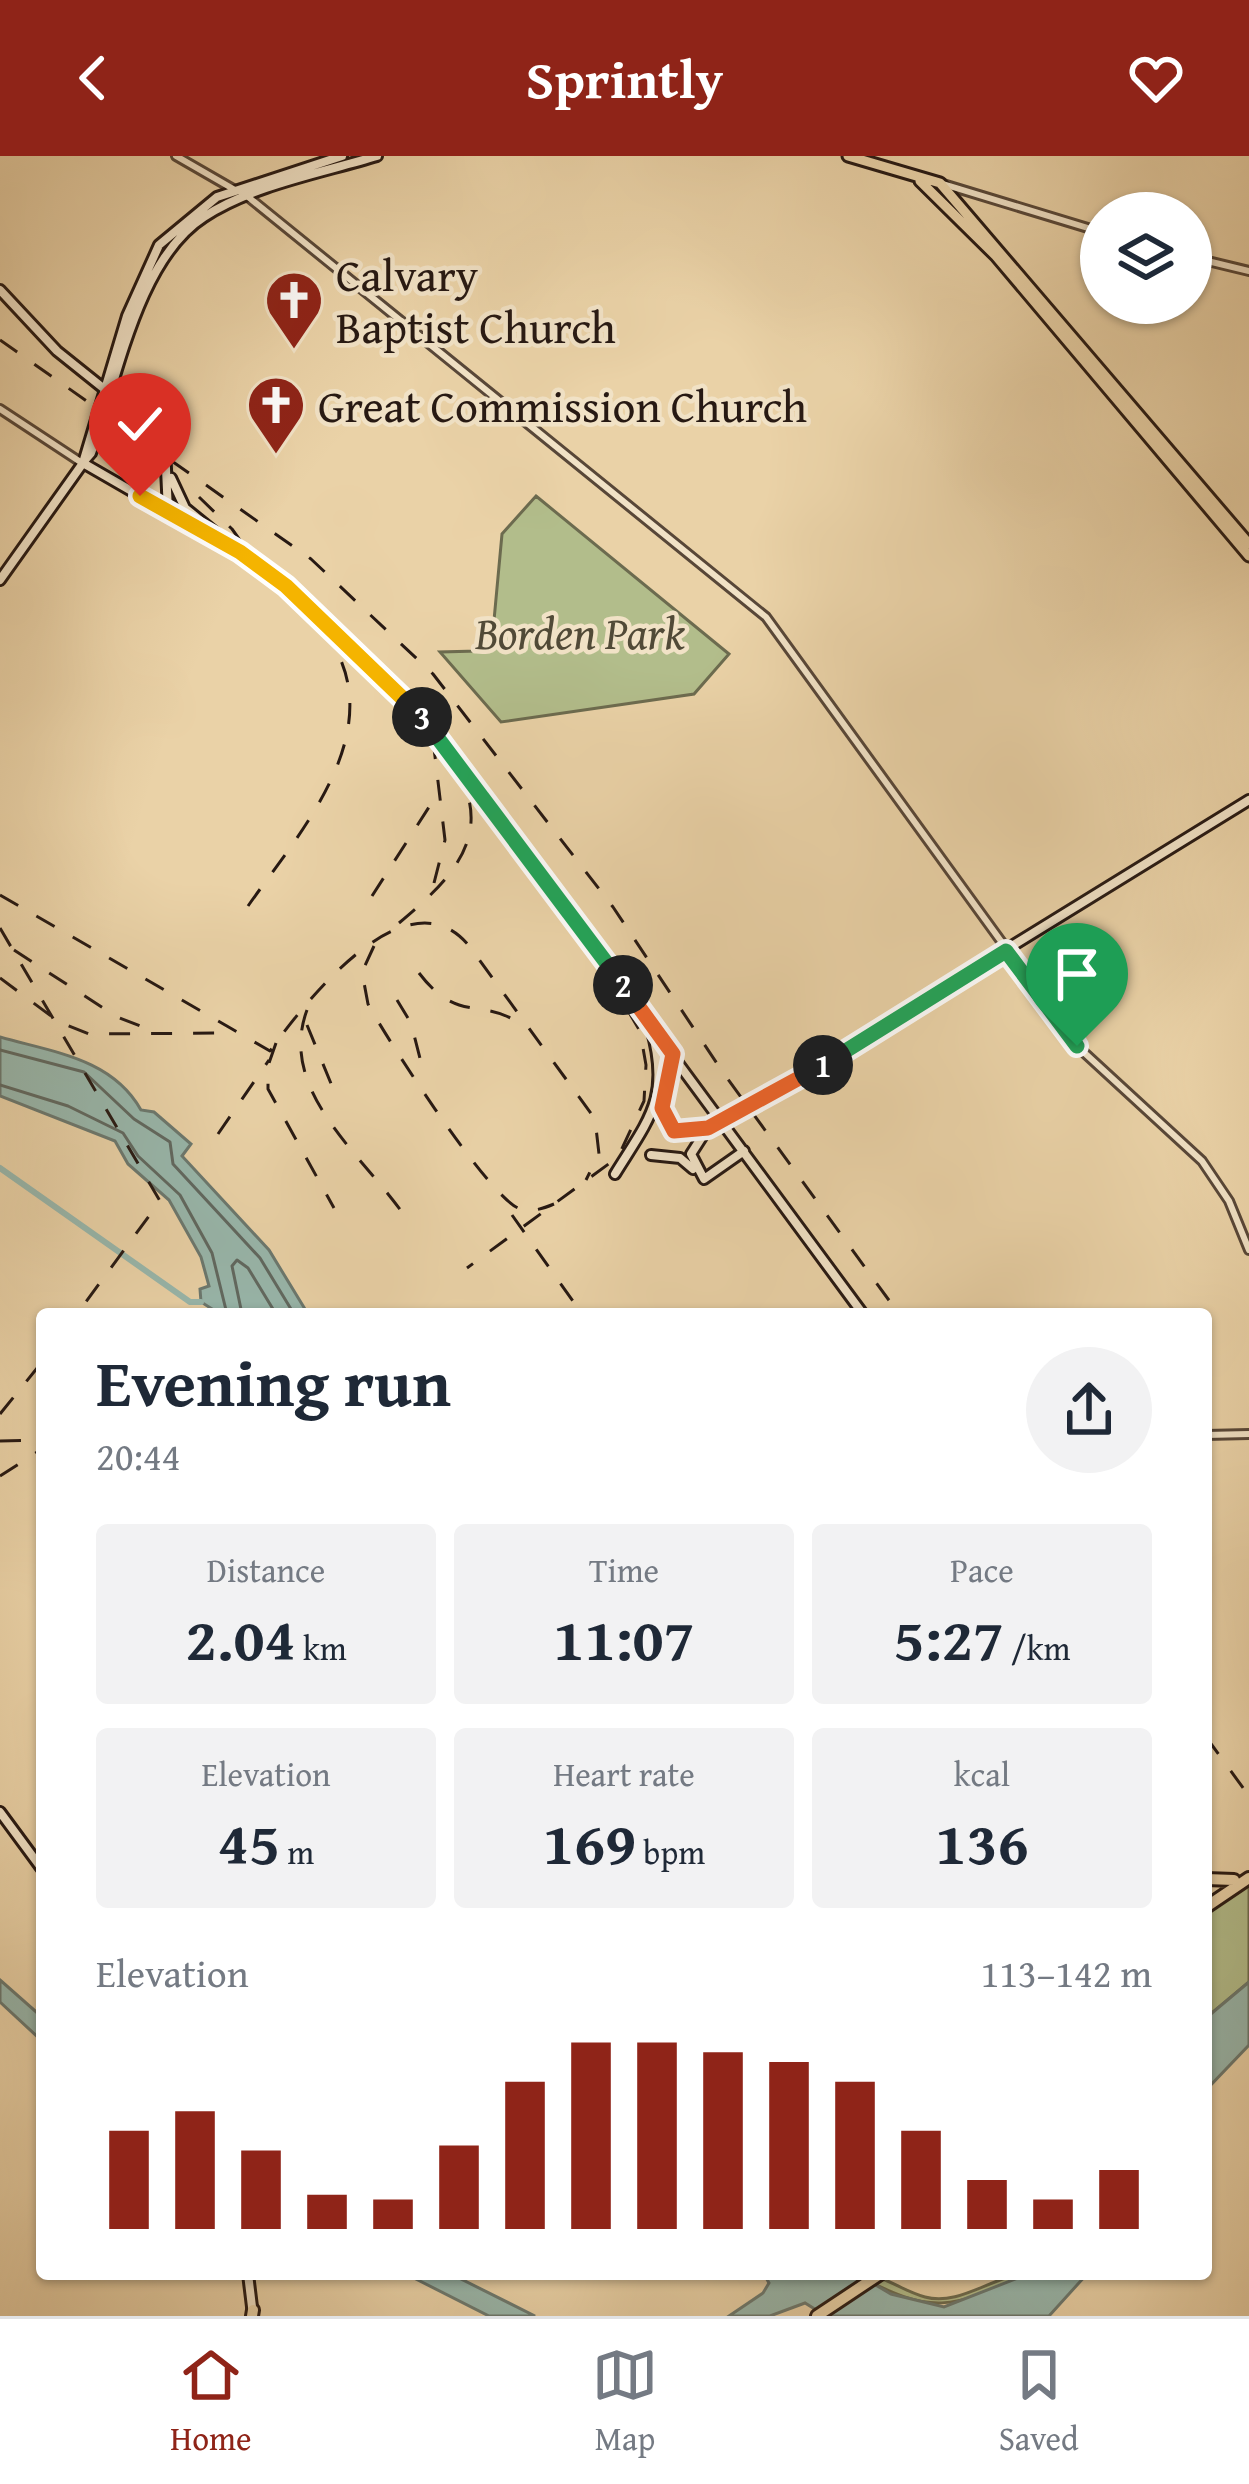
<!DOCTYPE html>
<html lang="en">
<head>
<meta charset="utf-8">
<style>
  :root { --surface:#fff; --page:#f2f2f3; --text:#1f2937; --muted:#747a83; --line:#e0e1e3; --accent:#8f2418 }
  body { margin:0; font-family:"Gentium Book Plus",serif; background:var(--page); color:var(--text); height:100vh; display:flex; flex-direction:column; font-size:45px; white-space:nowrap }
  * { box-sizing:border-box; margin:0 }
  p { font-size:39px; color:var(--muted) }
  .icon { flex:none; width:66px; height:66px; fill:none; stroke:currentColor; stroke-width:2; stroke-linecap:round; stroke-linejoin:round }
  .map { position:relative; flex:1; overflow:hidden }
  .side { position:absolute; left:36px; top:1152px; width:1176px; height:972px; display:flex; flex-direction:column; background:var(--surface); border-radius:12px; box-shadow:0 3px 9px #0004 }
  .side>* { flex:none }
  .buttons { position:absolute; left:1080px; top:36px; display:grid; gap:24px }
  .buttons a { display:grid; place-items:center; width:132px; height:132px; border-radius:50%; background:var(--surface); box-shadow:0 3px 9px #0004; font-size:60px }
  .pin { position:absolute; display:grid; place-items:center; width:102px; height:102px; color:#fff; margin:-123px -51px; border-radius:50% 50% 50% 0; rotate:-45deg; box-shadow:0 0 12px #0007 }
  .pin .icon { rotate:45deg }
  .km { position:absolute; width:60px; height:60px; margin:-30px; border-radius:50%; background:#222; color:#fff; font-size:33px; line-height:60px; text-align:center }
  .round { display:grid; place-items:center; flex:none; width:126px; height:126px; border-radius:63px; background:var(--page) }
  .summary { display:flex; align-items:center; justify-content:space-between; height:204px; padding:0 60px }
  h1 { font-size:66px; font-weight:700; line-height:90px }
  .figures { display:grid; grid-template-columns:repeat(3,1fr); gap:18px; height:204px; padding:12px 60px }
  .figures div { display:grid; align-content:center; border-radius:12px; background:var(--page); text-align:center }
  .figures b { font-size:60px; font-weight:700 }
  .figures small { font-size:33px; font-weight:400 }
  .figures p { font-size:33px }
  .chart { height:336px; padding:24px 60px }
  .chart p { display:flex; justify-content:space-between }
  .chart svg { width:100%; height:216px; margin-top:12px; stroke:var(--accent); stroke-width:6 }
  header { display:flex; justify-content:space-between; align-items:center; height:156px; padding:0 60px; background:var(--accent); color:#fff; font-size:54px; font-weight:700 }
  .tabs { display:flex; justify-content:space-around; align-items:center; height:168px; border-top:3px solid var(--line); background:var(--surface); font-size:33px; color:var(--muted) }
  .tabs a { display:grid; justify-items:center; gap:6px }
  .tabs .on { color:var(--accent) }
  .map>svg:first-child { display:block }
  .green { fill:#b2bd8b; stroke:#6c6b4f; stroke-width:3 }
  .water { fill:#98b7ac; stroke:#6b786f; stroke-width:3 }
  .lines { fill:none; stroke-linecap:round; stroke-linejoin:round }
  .shore { stroke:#606860; stroke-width:3 }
  .canal { stroke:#98b7ac; stroke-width:6 }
  .tertiary-casing { stroke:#584738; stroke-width:12 }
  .secondary-casing { stroke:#271913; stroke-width:14 }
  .primary-casing { stroke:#271913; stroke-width:15 }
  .trunk-casing { stroke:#271913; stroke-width:16 }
  .tertiary { stroke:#f1e2c6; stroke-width:6 }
  .secondary { stroke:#f1e2c6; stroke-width:8 }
  .primary { stroke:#ead2a7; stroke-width:9 }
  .trunk { stroke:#ead2a7; stroke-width:10 }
  .rail { stroke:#271913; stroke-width:3; stroke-dasharray:21 21; stroke-linecap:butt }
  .secondary-bridge-casing { stroke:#271913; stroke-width:14; stroke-linecap:butt }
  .secondary-bridge { stroke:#f1e2c6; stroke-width:8 }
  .split-1-casing { stroke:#fff; stroke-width:24 }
  .split-2-casing { stroke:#fff; stroke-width:24 }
  .split-3-casing { stroke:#fff; stroke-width:24 }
  .split-4-casing { stroke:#fff; stroke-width:24 }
  .split-1 { stroke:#22a559; stroke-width:15 }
  .split-2 { stroke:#f0652b; stroke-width:15 }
  .split-3 { stroke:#22a559; stroke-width:15 }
  .split-4 { stroke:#f5b400; stroke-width:15 }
  .labels { text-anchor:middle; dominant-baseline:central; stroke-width:9; stroke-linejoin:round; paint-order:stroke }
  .poi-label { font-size:45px; fill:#271913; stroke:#f1e2c6; text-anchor:start }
  .park-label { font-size:45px; font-style:italic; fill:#514a37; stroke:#f1e2c6 }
</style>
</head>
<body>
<header><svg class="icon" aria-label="back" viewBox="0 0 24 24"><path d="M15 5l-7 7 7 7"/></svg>Sprintly<svg class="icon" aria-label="heart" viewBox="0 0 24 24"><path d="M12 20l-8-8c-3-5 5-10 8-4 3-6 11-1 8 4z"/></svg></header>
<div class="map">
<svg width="1249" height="2160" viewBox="0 0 1249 2160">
  <rect width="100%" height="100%" fill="#ead2a7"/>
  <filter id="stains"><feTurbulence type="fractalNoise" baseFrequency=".00167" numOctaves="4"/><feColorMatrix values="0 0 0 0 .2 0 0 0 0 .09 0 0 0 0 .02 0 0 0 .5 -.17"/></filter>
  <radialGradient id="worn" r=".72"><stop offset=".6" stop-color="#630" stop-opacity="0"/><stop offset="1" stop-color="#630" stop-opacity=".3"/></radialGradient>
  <path class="green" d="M 536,340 L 729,498 L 694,538 L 501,566 L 440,496 L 478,495 L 492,486 L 502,378 Z
    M 1249,1728 L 1249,1826 L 1206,1862 L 1206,1758 Z
    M 856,2118 C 885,2118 899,2134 925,2141 C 960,2151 995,2118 1028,2118 C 952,2153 931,2160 856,2118 Z"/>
  <path class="water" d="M 0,881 C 52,896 112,902 141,954 L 154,956 L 191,988 L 182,1000 L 269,1094 L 308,1158 L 220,1158 L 201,1146 L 200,1133 L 209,1130 L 201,1101 L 169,1044 L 128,1008 L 115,985 L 0,940 Z
    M 0,1824 L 42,1861 L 42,1885 L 0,1846 Z
    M 1249,1826 L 1249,1889 L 1206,1934 L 1206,1862 Z
    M 406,2118 L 451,2118 L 535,2160 L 489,2160 Z
    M 764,2118 L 857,2118 L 891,2138 L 944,2151 L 1028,2118 L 1087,2118 L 1049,2160 L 826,2160 L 805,2147 L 770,2160 L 729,2160 L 763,2137 L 769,2127 Z"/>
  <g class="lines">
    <path class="shore" d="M 0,894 L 84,916 L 134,963 L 170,986 L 173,1008 L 260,1102 L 294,1158
      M 0,929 L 68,950 L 123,977 L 138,1000 L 180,1039 L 212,1097 L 227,1158
      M 242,1158 L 232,1110 L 237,1104 L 248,1112 L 276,1158"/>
    <path class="canal" d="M 0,1012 L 190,1146 L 201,1146"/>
    <defs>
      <path id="tertiary" d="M 176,0 L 235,34
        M 943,28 L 1101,76
        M 247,40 L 766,461 L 1077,890 L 1202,1005 L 1229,1045 L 1249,1094
        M 1191,101 L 1249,115
        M 0,253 L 82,307
        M 1206,1279 L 1249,1278"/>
      <path id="secondary" d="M 0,134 L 57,195 L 158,276 L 165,292 L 168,355
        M 84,305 L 91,297 C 117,225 137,104 204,61 C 253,29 321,17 377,0
        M 83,307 L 253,405 L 338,476 L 425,564 L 863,1158
        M 171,322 L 185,352 L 217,378
        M 0,424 L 83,307 L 127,160 L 159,89 L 217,41 L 342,0
        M 673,898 L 665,919 L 666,968 L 683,977 L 708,972
        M 770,939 L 1249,644
        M 707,973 L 691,998 L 704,1023 L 744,995
        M 651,999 L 680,1002 L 693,1013
        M 615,1018 C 649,963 671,941 651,872
        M 0,1656 L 42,1713
        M 248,2118 L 253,2159"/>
      <path id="primary" d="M 848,0 L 940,27 L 1249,388
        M 920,25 L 996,100 L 1249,400"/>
      <path id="trunk" d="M 1206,1723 L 1234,1724
        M 1206,1751 L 1249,1722
        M 252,2160 L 253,2154
        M 817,2160 L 880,2118"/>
    </defs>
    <use href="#tertiary" class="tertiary-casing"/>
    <use href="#secondary" class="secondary-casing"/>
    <use href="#primary" class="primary-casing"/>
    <use href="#trunk" class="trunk-casing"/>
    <use href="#tertiary" class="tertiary"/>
    <use href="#secondary" class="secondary"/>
    <use href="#primary" class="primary"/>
    <use href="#trunk" class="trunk"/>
    <path class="rail" d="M 0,184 L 311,403 L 433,518 L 613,751 L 722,915 L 899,1158
      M 199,341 L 232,373 L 274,431 L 367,514 L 442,596 L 611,826 L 640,875 L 646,909 L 644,945 L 618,1001 L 467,1112
      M 434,727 L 445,684 L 434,592
      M 0,739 L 270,895 C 305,846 408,713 470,791 L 595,963 L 599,998 L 586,1024
      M 372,740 L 438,637
      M 248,750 C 297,680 385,583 335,492
      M 399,767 C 439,733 487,692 466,634
      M 0,772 L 160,1045 L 77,1158
      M 374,790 L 362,816 L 368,848 C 388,885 487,1038 518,1052 C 530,1057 542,1053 554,1048
      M 14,794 L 117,861 L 148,873
      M 419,817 C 460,871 485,838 525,872
      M 0,822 L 59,866 L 89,878 L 228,877
      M 397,844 L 411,867 L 425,922
      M 307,854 C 276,937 368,1003 408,1065
      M 307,869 L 332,930
      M 276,887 L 268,910 L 268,933 L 334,1052
      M 218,978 L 269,904
      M 512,1059 L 582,1158
      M 0,1258 L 42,1206
      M 0,1285 L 42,1284
      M 0,1320 L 42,1293
      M 1206,1528 L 1210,1534
      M 1206,1581 L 1249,1640"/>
    <defs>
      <path id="secondary-bridge" d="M 708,972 L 770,939"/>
    </defs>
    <use href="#secondary-bridge" class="secondary-bridge-casing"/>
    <use href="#secondary-bridge" class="secondary-bridge"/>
  </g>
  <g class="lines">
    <defs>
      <path id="split-1" d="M 823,909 L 1006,795 L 1077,890"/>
      <path id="split-2" d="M 623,829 L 673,898 L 662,952 L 674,975 L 708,972 L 823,909"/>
      <path id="split-3" d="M 422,561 L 623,829"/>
      <path id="split-4" d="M 140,340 L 240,396 L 286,430 L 422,561"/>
    </defs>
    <use href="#split-1" class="split-1-casing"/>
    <use href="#split-2" class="split-2-casing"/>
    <use href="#split-3" class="split-3-casing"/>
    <use href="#split-4" class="split-4-casing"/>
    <use href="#split-1" class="split-1"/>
    <use href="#split-2" class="split-2"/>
    <use href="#split-3" class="split-3"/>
    <use href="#split-4" class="split-4"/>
  </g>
  <defs>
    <symbol id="church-pin" viewBox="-11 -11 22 30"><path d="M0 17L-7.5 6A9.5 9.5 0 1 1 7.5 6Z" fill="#8f2418" stroke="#f1e2c6"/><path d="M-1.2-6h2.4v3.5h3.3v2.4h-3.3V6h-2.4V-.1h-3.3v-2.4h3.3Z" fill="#fff"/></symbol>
  </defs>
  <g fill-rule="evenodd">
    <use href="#church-pin" x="261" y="111" width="66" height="90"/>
    <use href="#church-pin" x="243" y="216" width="66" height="90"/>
  </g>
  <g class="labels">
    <g class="poi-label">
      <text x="336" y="118">Calvary<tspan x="336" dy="52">Baptist Church</tspan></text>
      <text x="318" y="249">Great Commission Church</text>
    </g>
    <g class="park-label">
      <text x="580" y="476">Borden Park</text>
    </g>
  </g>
  <rect width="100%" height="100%" filter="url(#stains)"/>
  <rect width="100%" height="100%" fill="url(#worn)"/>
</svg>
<div class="buttons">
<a><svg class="icon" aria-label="layers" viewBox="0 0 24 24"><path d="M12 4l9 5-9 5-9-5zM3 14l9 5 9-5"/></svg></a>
</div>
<div class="pin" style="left:1077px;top:890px;background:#1e9e55"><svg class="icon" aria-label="arrive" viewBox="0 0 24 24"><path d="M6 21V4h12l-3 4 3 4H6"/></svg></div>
<div class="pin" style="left:140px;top:340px;background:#d93025"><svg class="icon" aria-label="check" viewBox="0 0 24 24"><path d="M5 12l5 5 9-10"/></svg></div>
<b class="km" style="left:823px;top:909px">1</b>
<b class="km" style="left:623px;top:829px">2</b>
<b class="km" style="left:422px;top:561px">3</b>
<section class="side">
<div class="summary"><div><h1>Evening run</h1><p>20:44</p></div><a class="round"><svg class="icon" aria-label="share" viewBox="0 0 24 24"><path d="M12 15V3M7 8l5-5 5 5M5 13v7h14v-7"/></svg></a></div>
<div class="figures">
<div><p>Distance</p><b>2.04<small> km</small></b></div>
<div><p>Time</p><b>11:07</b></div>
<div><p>Pace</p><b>5:27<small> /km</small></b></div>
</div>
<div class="figures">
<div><p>Elevation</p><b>45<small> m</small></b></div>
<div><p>Heart rate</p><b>169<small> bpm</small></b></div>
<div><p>kcal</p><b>136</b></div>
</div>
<div class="chart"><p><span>Elevation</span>113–142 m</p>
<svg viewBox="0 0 160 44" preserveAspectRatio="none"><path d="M5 44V24M15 44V20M25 44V28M35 44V37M45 44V38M55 44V27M65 44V14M75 44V6M85 44V6M95 44V8M105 44V10M115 44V14M125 44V24M135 44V34M145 44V38M155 44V32"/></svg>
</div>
</section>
</div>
<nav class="tabs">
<a class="on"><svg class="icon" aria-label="home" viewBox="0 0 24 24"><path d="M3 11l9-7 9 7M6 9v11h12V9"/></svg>Home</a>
<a><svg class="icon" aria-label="map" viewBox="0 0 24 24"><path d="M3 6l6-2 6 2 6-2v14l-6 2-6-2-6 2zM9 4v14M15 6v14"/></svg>Map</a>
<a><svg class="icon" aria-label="saved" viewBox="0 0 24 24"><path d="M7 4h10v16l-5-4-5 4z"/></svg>Saved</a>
</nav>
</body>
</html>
